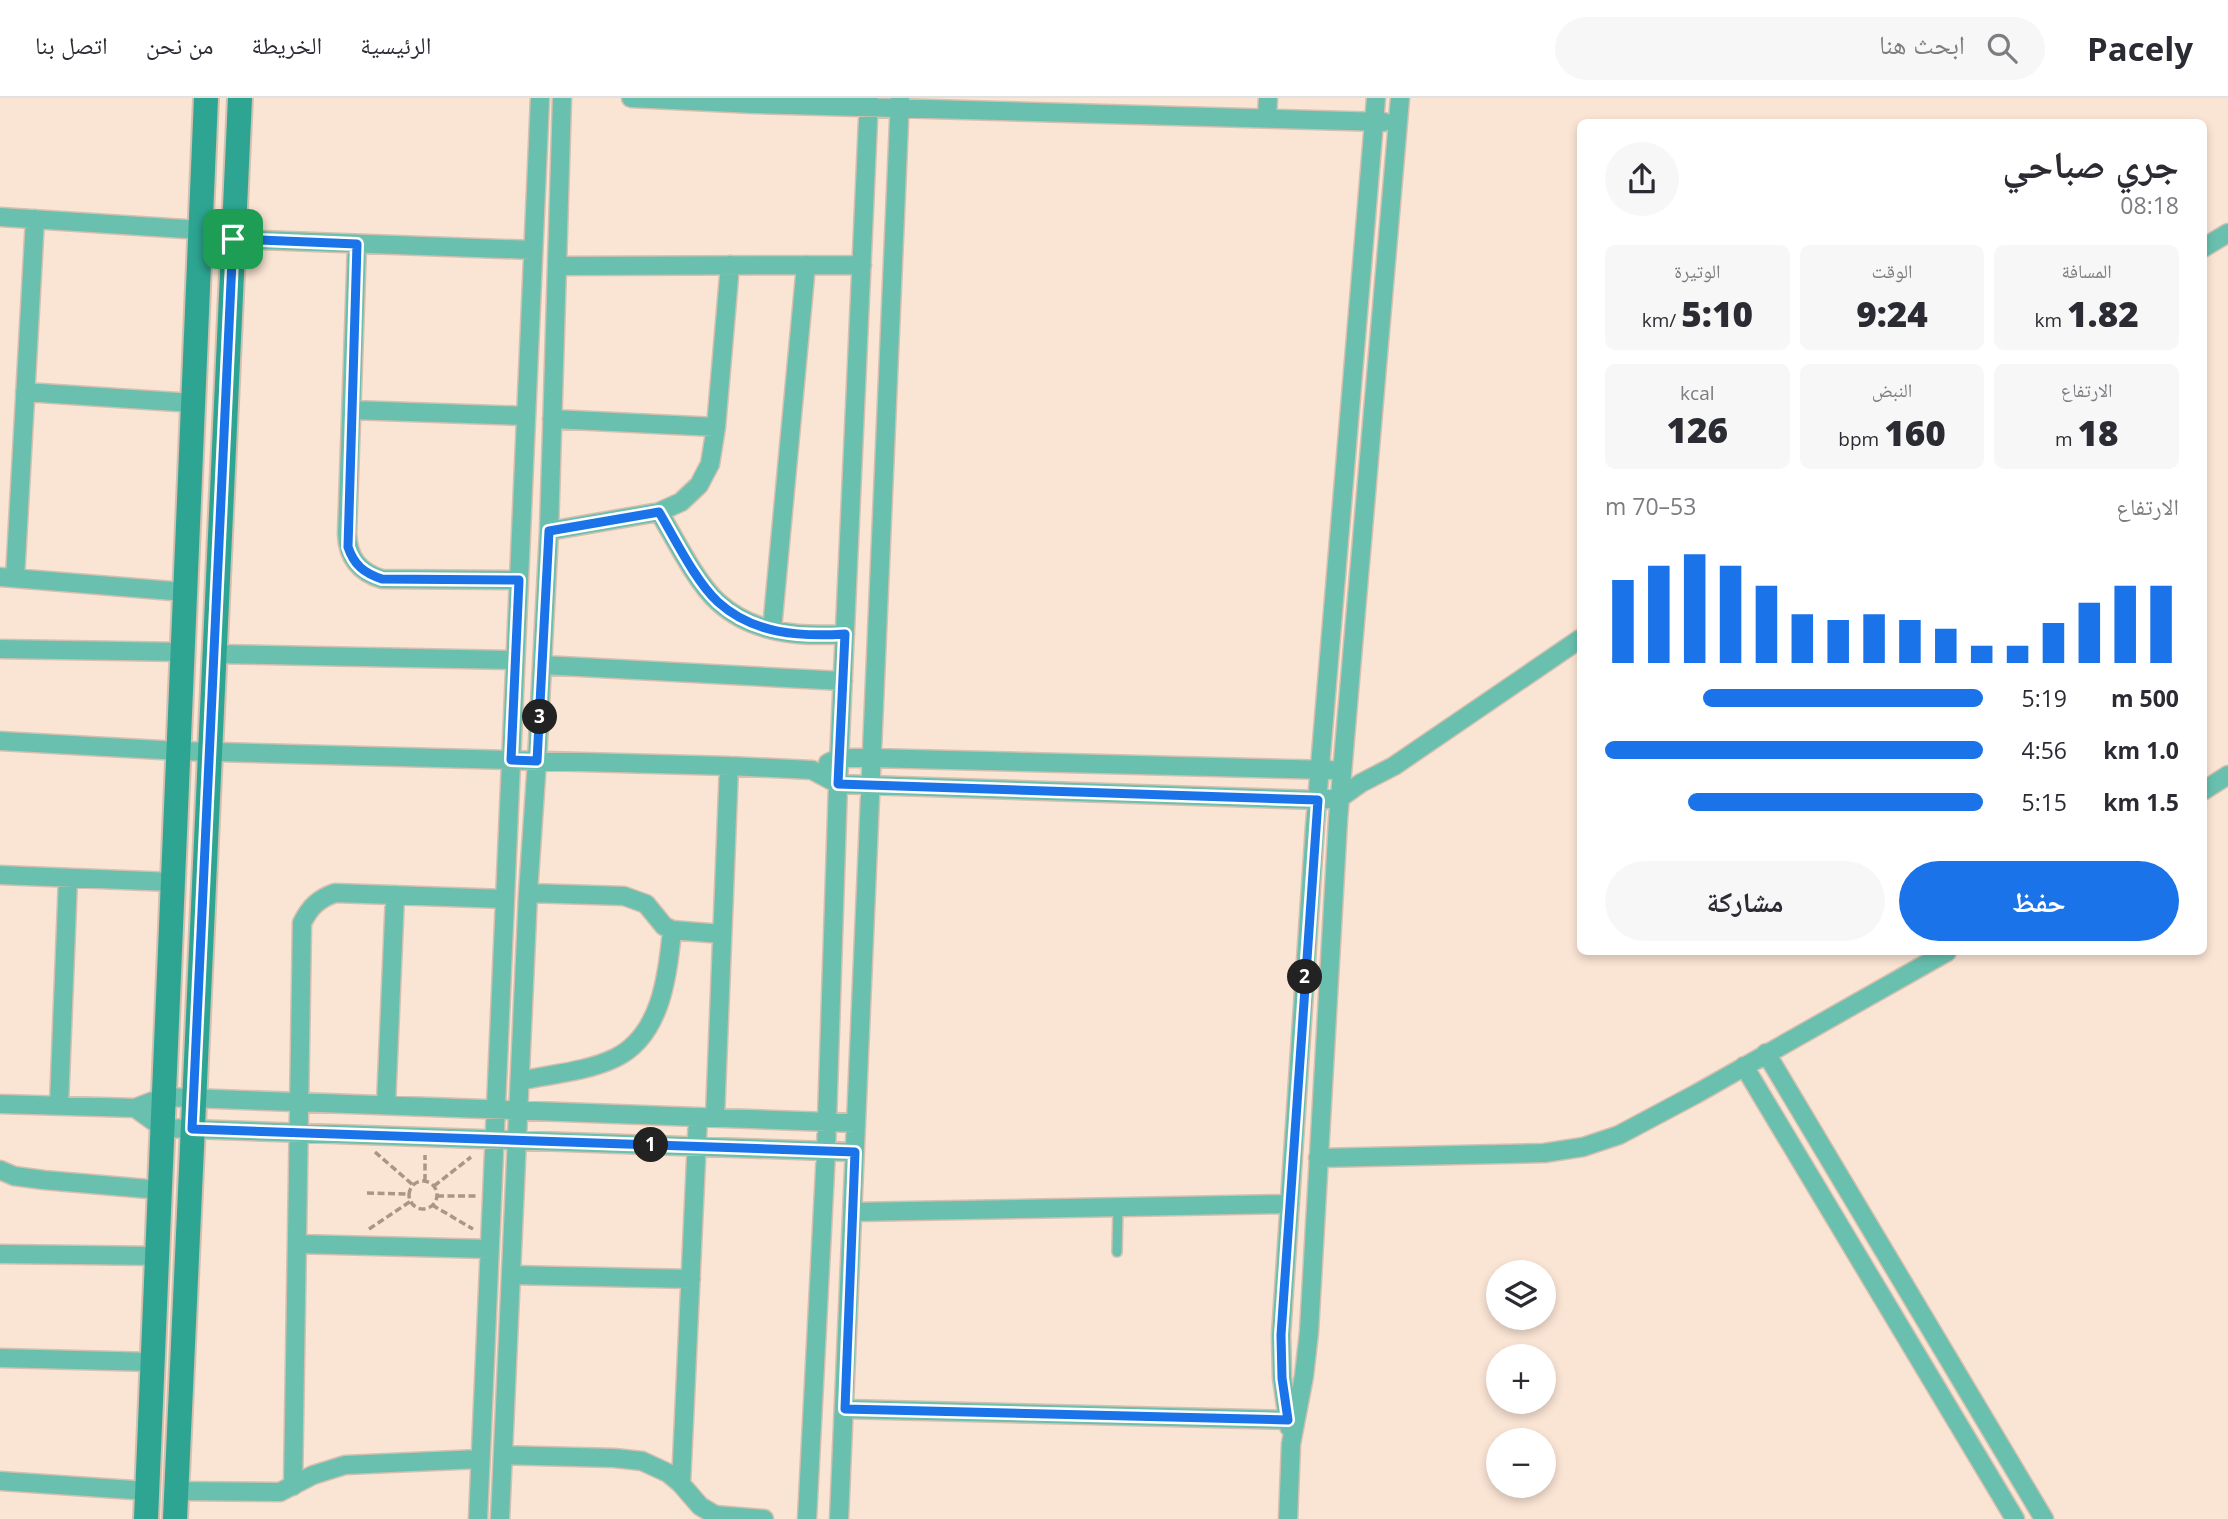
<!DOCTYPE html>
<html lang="ar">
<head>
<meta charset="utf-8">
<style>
  :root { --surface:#fff; --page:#f7f7f7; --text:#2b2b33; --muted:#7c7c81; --line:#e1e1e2; --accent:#1a73e8 }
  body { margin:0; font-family:"Open Sans","Noto Naskh Arabic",sans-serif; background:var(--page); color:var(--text); direction:rtl; height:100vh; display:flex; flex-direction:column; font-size:26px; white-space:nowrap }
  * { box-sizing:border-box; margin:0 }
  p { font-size:23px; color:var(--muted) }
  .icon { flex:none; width:38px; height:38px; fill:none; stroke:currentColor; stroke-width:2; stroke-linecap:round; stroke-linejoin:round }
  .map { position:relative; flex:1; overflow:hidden; direction:ltr }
  .side { position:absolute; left:1577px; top:21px; width:630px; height:836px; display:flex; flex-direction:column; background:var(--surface); border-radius:10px; box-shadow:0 4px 10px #0003; direction:rtl }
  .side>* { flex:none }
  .controls { position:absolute; left:1486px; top:1162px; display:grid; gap:14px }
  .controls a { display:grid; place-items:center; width:70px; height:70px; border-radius:50%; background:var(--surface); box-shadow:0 4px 10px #0003; font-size:35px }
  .pin { position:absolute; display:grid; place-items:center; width:60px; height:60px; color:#fff; margin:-30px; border-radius:14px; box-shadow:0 4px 10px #0006 }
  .km { position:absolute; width:35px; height:35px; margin:-18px; border-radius:50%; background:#222; color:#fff; font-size:19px; line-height:35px; text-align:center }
  .round { display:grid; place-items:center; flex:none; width:74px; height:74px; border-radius:37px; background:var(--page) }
  .overview { display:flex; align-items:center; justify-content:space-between; height:119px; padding:0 28px }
  h1 { font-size:38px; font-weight:800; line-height:52px }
  .metrics { display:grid; grid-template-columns:repeat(3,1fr); gap:10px; height:119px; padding:7px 28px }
  .metrics div { display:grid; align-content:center; border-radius:10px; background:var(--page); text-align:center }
  .metrics b { font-size:35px; font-weight:800 }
  .metrics small { font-size:19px; font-weight:400 }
  .metrics p { font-size:19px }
  .chart { height:196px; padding:14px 28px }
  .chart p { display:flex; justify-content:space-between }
  .chart svg { width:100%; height:126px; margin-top:7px; stroke:var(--accent); stroke-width:6 }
  .action { display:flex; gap:14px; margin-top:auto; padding:14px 28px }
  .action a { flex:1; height:80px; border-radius:42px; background:var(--accent); color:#fff; font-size:28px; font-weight:800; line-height:80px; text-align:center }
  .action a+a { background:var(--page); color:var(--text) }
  ul { padding:0 28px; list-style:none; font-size:23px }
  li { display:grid; grid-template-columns:112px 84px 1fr; align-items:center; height:52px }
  li i { height:18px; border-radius:9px; background:var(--accent) }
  header { display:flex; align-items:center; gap:42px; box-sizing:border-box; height:98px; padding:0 35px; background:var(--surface); border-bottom:2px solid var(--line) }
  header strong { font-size:33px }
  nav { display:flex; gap:38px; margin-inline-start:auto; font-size:24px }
  .search { width:490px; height:63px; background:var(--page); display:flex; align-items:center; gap:18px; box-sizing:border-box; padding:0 24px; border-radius:38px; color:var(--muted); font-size:26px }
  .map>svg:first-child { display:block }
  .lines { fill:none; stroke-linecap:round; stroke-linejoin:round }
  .lane-casing { stroke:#d5c0b0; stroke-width:12 }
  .street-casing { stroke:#d5c0b0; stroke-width:21 }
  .secondary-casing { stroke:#d5c0b0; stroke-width:28 }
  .path { stroke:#ab9686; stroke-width:3.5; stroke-dasharray:7 3.5; stroke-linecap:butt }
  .lane { stroke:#69c0ae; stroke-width:9 }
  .street { stroke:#69c0ae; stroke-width:18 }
  .secondary { stroke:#2da592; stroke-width:24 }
  .route-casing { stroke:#fff; stroke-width:14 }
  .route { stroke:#1a73e8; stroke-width:9 }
</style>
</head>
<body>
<header>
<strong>Pacely</strong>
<div class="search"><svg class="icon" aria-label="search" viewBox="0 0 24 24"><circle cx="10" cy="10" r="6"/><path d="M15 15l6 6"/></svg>ابحث هنا</div>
<nav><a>الرئيسية</a><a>الخريطة</a><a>من نحن</a><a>اتصل بنا</a></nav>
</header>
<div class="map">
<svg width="2228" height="1421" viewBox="0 0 2228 1421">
  <rect width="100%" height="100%" fill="#fae4d4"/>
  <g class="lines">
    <defs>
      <path id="lane" d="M 1117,1154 L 1118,1109"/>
      <path id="street" d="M 631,0 L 754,6 L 1384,24
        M 1267,20 L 1268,0
        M 0,119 L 201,132
        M 233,141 L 533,152
        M 357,146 L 347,436 C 348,460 359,474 382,481 L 519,482
        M 2203,150 L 2228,135
        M 557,168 L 862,167
        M 25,294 L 193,305
        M 352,312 L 526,318
        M 552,321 L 716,329
        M 659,414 C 675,441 696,484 718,504 C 753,536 801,539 845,536
        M 549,433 L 659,414 L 681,404 L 699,387 L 710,366 L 716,329 L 730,167
        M 0,479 L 185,494
        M 15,480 L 35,121
        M 772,531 L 806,167
        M 0,551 L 183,554
        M 214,556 L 515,562
        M 542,567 L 843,583
        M 0,643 L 179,653 L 729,668 L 812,672 L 838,686 L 1318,702 L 1340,700 L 1361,685 L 1394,668 L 1580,541
        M 828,665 L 839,660 L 872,660 L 1331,672
        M 2203,693 L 2228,677
        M 0,777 L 173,784
        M 528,795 L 624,798 L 646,806 L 664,828 L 672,832 L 722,836
        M 1766,955 L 2044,1421
        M 1744,968 L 2015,1421
        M 520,983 C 550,976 586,974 615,960 C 661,938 668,877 672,832
        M 0,1006 L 135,1010 L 164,999 L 856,1025
        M 59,1007 L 68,780
        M 386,1007 L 395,797
        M 135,1010 L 163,1030 L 854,1054
        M 715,1019 L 729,668
        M 1318,1060 L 1544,1055 L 1583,1049 L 1619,1037 L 1696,996 L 1947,854
        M 0,1072 L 14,1078 L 44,1082 L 160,1092
        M 853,1114 L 1290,1106
        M 297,1146 L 489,1151
        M 0,1156 L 158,1158
        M 511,1177 L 691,1181
        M 0,1260 L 153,1264
        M 845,1311 L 1295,1322
        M 1289,1329 L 1282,1280 L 1281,1237 L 1315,728 L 1376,0
        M 503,1357 L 614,1360 L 642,1363 L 668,1375 L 681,1386 L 700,1408 L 715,1417 L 764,1421
        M 0,1383 L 148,1393
        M 681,1386 L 698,1019
        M 293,1388 L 302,825 C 310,809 318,801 335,795 L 505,801
        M 176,1393 L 280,1394 L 313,1377 L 345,1367 L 480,1361
        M 478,1421 L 540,0
        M 500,1421 L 528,795 L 537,663 L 549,433 L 562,0
        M 807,1421 L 826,1053 L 838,686 L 869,0
        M 839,1421 L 900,0
        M 1288,1421 L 1291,1346 L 1304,1278 L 1309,1234 L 1338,722 L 1400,0"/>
      <path id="secondary" d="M 146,1421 L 206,0
        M 175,1421 L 240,0"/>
    </defs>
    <use href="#lane" class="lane-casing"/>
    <use href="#street" class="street-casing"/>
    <use href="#secondary" class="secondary-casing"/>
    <path class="path" d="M 375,1054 L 413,1087
      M 425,1083 L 425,1057
      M409 1097a14 14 0 1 1 28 0a14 14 0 1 1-28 0Z
      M 434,1088 L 471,1059
      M 367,1095 L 410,1096
      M 437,1098 L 477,1098
      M 432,1107 L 473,1131
      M 369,1131 L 411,1103"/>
    <use href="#lane" class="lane"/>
    <use href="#street" class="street"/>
    <use href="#secondary" class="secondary"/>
  </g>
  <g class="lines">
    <defs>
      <path id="route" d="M 233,141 L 357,146 L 348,449 C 354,467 364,475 382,481 L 519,482 L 511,662 L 537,663 L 549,433 L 659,414 C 675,441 696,484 718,504 C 753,536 800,539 845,536 L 838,686 L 1318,702 L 1281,1237 L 1282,1280 L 1288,1322 L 845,1311 L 855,1054 L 192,1031 Z"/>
    </defs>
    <use href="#route" class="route-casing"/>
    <use href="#route" class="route"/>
  </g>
</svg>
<div class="controls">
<a><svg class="icon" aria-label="layers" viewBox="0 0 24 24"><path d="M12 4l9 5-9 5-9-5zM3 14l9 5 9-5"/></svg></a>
<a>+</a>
<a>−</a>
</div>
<div class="pin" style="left:233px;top:141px;background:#1e9e55"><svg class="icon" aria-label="arrive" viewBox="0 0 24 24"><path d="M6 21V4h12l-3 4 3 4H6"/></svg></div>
<b class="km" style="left:651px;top:1047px">1</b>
<b class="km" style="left:1305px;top:879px">2</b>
<b class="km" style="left:540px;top:619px">3</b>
<section class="side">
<div class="overview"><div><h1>جري صباحي</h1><p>08:18</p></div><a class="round"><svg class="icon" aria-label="share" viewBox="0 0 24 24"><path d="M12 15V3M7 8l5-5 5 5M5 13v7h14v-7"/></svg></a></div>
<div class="metrics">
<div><p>المسافة</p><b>1.82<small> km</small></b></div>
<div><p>الوقت</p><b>9:24</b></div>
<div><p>الوتيرة</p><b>5:10<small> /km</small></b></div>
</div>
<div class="metrics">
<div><p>الارتفاع</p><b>18<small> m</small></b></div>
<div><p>النبض</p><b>160<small> bpm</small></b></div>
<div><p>kcal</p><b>126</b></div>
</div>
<div class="chart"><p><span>الارتفاع</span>53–70 m</p>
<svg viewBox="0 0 160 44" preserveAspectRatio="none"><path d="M5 44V15M15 44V10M25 44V6M35 44V10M45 44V17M55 44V27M65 44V29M75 44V27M85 44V29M95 44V32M105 44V38M115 44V38M125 44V30M135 44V23M145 44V17M155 44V17"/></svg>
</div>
<ul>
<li><b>500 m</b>5:19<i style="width:74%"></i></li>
<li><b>1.0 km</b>4:56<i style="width:100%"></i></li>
<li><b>1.5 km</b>5:15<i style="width:78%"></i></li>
</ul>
<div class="action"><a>حفظ</a><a>مشاركة</a></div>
</section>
</div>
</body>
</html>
